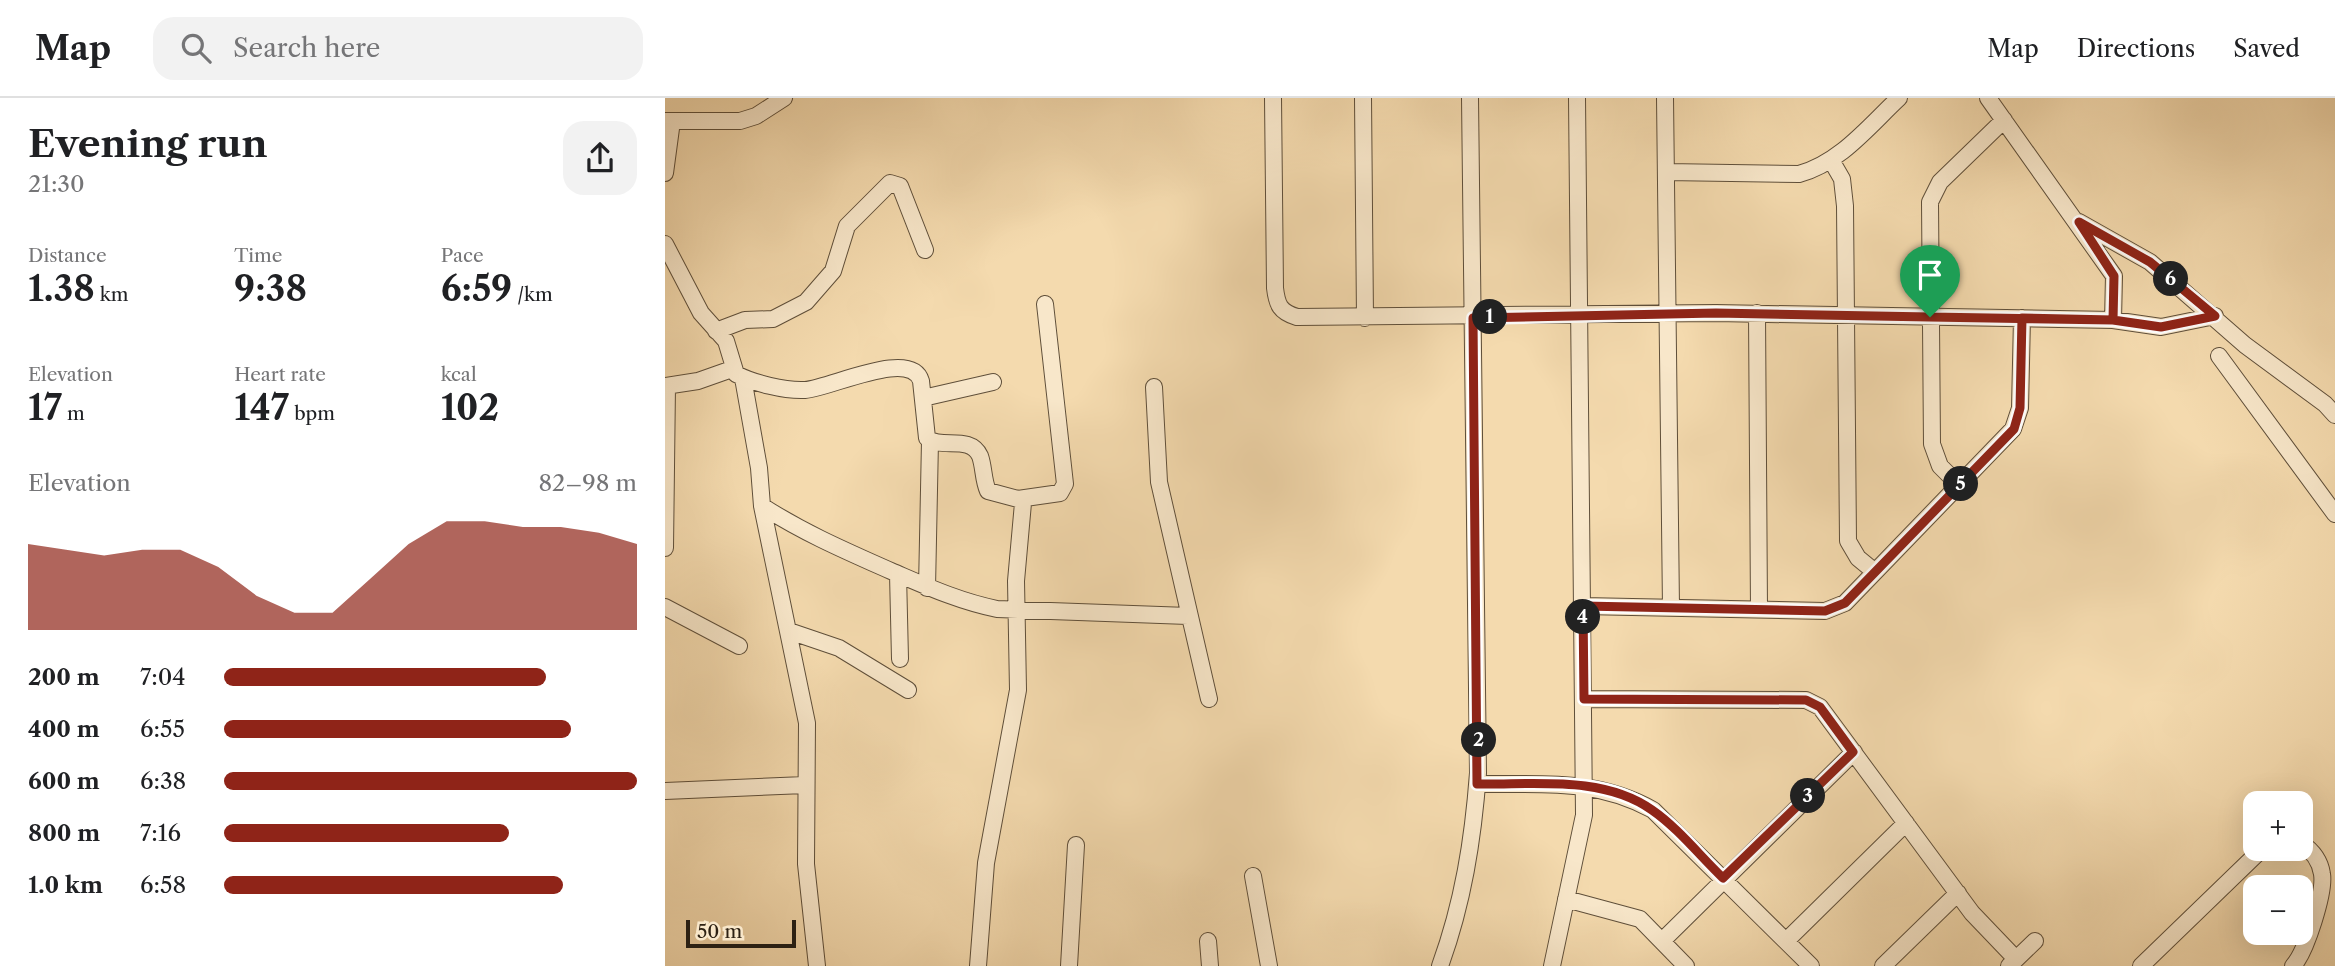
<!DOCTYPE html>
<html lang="en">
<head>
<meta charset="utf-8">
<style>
  :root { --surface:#fff; --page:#f2f2f2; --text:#202124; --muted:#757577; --line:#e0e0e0; --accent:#8f2418 }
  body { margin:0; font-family:"Libre Caslon Text",serif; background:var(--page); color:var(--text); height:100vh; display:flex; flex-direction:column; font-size:26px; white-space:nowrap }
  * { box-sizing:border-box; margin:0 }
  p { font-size:23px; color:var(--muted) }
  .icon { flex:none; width:38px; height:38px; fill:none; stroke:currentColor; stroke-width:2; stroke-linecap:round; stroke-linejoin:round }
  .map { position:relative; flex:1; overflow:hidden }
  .sheet { display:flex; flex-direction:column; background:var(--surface); width:665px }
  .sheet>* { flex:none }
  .tools { position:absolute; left:1578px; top:693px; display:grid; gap:14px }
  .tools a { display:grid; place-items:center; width:70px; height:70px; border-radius:14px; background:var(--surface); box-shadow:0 7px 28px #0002; font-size:35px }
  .scale { position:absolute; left:21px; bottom:18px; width:110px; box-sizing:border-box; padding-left:7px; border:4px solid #2d2113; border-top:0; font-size:19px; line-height:24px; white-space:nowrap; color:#2d2113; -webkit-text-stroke:5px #f8e7ca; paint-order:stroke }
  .pin { position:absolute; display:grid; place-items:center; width:60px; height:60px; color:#fff; margin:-72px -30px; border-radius:50% 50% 50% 0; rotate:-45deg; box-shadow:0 0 7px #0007 }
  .pin .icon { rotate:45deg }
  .km { position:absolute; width:35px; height:35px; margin:-18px; border-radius:50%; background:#222; color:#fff; font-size:19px; line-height:35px; text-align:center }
  .round { display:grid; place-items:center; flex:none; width:74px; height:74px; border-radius:21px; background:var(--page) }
  .summary { display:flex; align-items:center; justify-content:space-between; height:119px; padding:0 28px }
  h1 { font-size:38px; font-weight:800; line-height:52px }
  .metrics { display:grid; grid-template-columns:repeat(3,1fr); gap:10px; height:119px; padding:7px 28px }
  .metrics div { display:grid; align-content:center }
  .metrics b { font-size:35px; font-weight:800 }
  .metrics small { font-size:19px; font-weight:400 }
  .metrics p { font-size:19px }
  .chart { height:196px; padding:14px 28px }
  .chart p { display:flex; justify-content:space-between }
  .chart svg { width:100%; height:126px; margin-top:7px; fill:var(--accent); opacity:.7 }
  ul { padding:0 28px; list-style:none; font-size:23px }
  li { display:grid; grid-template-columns:112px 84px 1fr; align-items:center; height:52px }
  li i { height:18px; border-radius:9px; background:var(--accent) }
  header { display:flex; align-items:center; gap:42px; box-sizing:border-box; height:98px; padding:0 35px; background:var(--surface); border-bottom:2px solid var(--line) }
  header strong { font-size:33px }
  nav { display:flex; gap:38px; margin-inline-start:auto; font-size:24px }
  .search { width:490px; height:63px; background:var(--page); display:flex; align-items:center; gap:18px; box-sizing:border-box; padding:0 24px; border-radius:21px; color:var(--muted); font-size:26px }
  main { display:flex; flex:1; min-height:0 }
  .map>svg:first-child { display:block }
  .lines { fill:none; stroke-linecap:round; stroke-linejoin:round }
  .minor-casing { stroke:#5f4f3a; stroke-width:18 }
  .minor { stroke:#f8e7ca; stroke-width:16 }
  .route-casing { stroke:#fff; stroke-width:14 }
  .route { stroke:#8f2418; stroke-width:9 }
</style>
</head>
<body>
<header>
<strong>Map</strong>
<div class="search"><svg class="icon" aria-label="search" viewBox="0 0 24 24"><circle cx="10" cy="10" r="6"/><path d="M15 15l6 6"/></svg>Search here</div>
<nav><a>Map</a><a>Directions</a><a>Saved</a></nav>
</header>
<main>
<section class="sheet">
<div class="summary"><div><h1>Evening run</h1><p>21:30</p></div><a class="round"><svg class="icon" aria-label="share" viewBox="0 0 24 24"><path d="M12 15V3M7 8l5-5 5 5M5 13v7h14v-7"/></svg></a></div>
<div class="metrics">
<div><p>Distance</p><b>1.38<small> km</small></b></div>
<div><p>Time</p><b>9:38</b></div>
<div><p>Pace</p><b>6:59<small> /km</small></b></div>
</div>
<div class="metrics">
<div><p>Elevation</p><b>17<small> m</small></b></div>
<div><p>Heart rate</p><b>147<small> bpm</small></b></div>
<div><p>kcal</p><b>102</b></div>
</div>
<div class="chart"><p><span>Elevation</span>82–98 m</p>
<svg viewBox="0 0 160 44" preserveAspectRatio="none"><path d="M0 44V14L10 16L20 18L30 16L40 16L50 22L60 32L70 38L80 38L90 26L100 14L110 6L120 6L130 8L140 8L150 10L160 14V44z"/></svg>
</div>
<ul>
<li><b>200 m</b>7:04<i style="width:78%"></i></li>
<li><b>400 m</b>6:55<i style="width:84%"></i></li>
<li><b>600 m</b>6:38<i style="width:100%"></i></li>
<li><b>800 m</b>7:16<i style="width:69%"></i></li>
<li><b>1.0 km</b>6:58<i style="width:82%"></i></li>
</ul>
</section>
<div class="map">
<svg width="1670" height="868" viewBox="0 0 1670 868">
  <rect width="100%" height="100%" fill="#f4daae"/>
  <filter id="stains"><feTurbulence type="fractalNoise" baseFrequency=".00286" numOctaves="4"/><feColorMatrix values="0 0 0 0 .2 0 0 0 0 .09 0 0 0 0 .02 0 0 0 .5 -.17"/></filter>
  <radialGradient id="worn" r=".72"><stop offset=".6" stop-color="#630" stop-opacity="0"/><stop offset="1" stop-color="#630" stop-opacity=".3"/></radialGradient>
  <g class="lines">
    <defs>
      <path id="minor" d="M 608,0 L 610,190 C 612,207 615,214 632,219 L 1051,215 L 1448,222 L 1496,229 L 1550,218
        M 698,0 L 700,220
        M 1000,0 L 1006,510
        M 1323,0 L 1449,178 L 1448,222
        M 0,23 L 75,23 L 91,18 L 119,0
        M 1166,62 L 1177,81 L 1180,108 L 1183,443 L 1193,460 L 1210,474
        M 1001,74 L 1134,76 C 1175,65 1204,28 1234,0
        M 0,75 L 7,23
        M 1414,124 L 1485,164 L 1580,247 L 1660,306 L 1670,317
        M 0,146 L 36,215 L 61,243 L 71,276 C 88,285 120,293 140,292 C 166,290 246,250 256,283 L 262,340 C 276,352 305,336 315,358 C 319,369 318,382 323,393 L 353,401 L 358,405 L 351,483 L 353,592 L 321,765 L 313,868
        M 1092,215 L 1094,511
        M 51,233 L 80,222 L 108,221 L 141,204 L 168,173 L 182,128 L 225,85 L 235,88 L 260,152
        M 1554,258 L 1670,416
        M 78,280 L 94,370 L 97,408 L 142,625 L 141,766 L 152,868
        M 0,288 L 33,283 L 67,271
        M 489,289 L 494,384 L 544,601
        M 258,300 L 328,284
        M 1295,388 L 1275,368 L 1267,346 L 1265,104 L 1275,84 L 1339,22
        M 353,401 L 395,395 L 400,386 L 380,206
        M 97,408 C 139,435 181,453 226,473 C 261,488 293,503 332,511 L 523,518
        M 0,450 L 2,288
        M 233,476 L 235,561
        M 262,490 L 265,343
        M 918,508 L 1160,513 L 1180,505 L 1348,331 L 1355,310 L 1357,220
        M 0,509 L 74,548
        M 124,533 L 174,550 L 243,592
        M 919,601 L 1141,602 L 1155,609 L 1307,815 L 1351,861
        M 812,686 C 876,687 931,680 988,712 L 1146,868
        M 0,693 L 140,687
        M 588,778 L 604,868
        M 901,801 L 975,821 L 1021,868
        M 543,843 L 545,868
        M 997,843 L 1189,654
        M 1121,843 L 1241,725
        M 404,868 L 411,747
        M 775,868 C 798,805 808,742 813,675 L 805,0
        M 887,868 L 919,717 L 912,0
        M 1218,868 L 1293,795
        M 1344,868 L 1370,843
        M 1476,868 L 1597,751
        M 1628,868 C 1641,854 1660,794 1657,776 C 1655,762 1648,753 1636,745"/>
    </defs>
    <use href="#minor" class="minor-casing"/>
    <use href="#minor" class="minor"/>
  </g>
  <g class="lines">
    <defs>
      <path id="route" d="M 1265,219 L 1051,215 L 808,220 L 812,686 C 869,687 938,677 987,712 C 1013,730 1035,758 1058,780 L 1188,654 L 1155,609 L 1141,602 L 919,601 L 918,508 L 1160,513 L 1180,505 L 1349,331 L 1355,310 L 1357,220 L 1448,222 L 1496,229 L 1550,218 L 1485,164 L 1414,124 L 1449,178 L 1448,222 L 1265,219"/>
    </defs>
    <use href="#route" class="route-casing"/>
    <use href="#route" class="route"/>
  </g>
  <rect width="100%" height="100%" filter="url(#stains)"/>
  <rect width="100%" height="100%" fill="url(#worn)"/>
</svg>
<div class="tools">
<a>+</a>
<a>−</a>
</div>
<div class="scale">50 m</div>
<div class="pin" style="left:1265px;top:219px;background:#1e9e55"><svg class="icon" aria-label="arrive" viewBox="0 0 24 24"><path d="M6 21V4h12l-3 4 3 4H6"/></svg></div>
<b class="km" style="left:825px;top:219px">1</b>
<b class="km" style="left:814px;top:642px">2</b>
<b class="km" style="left:1143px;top:698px">3</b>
<b class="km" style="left:918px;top:519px">4</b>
<b class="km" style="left:1296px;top:386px">5</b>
<b class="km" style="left:1506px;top:181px">6</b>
</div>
</main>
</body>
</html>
